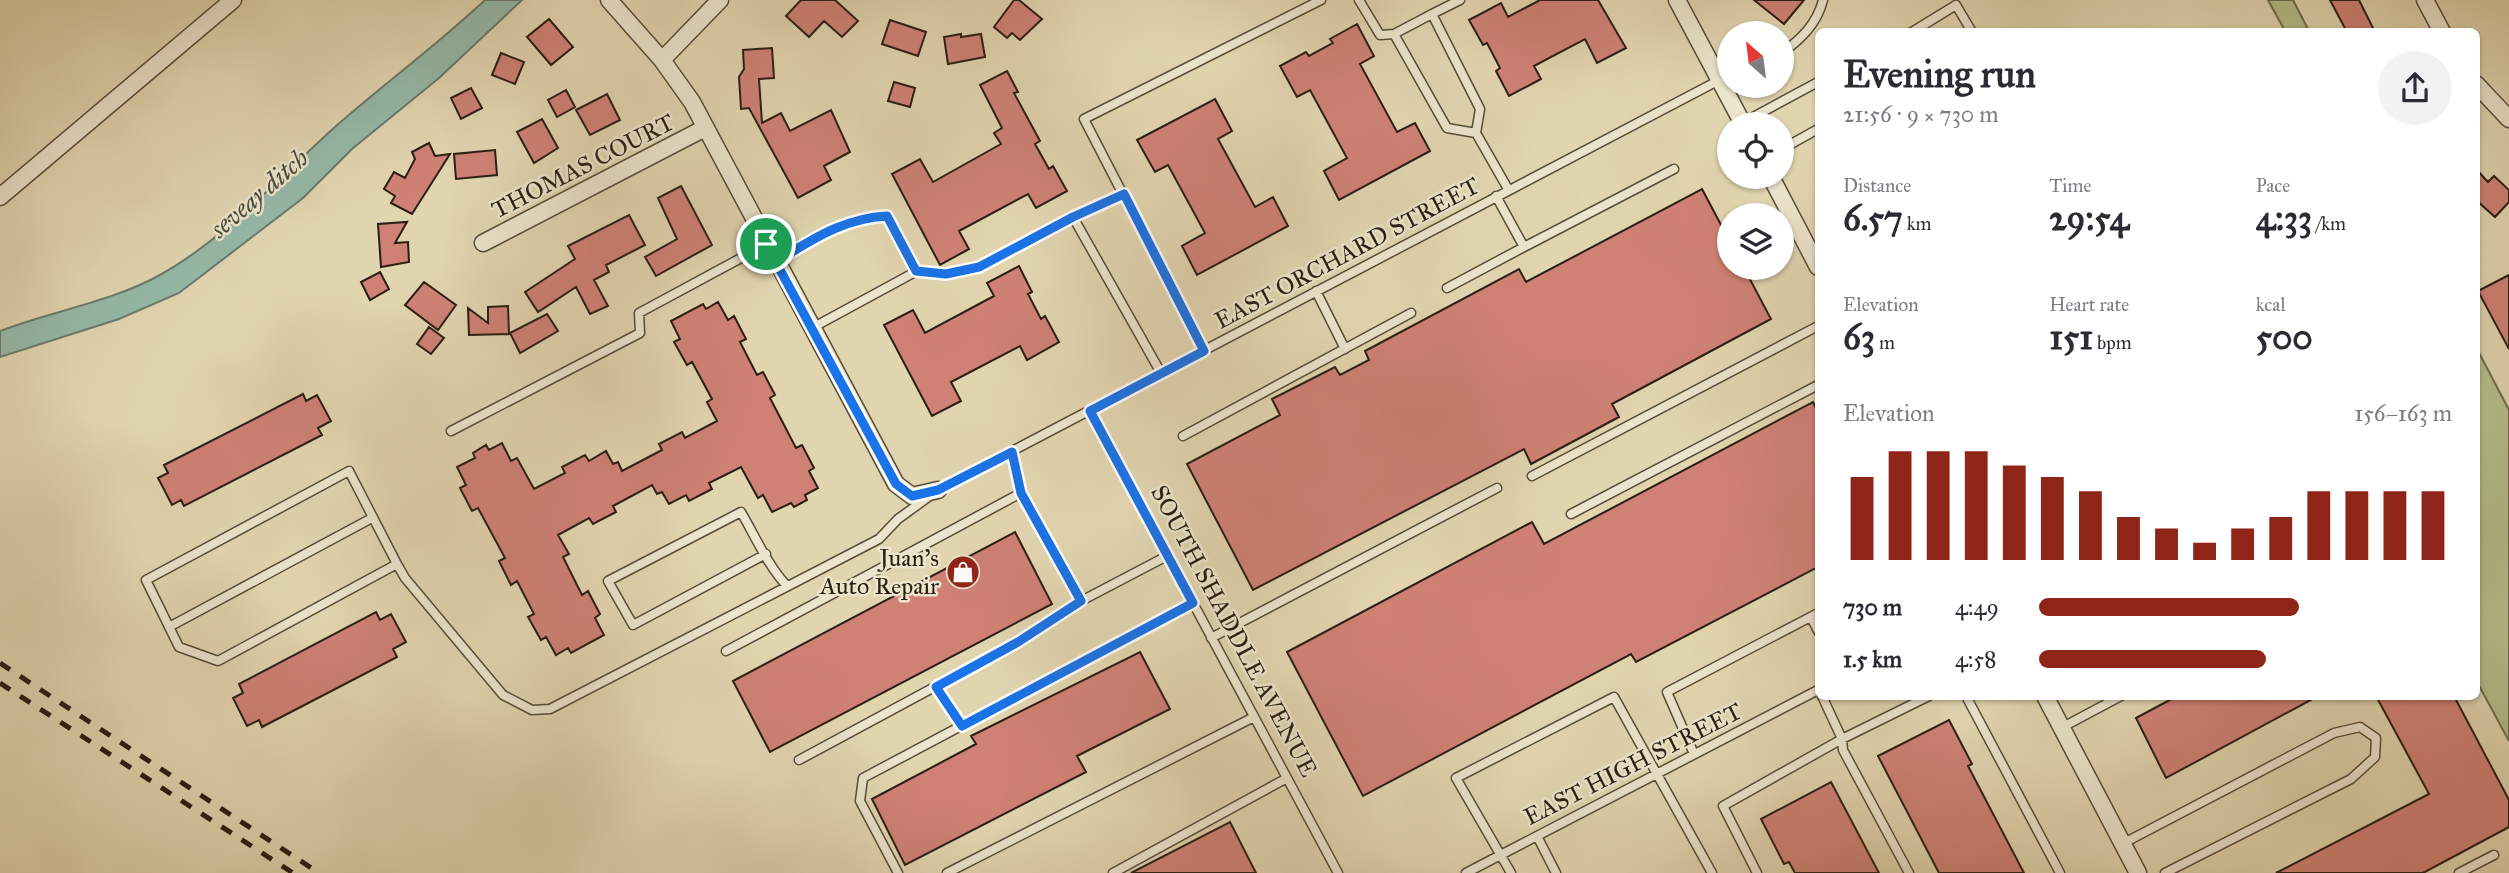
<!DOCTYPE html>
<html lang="en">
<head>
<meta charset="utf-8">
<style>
  :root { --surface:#fff; --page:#f2f2f3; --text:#2b2b33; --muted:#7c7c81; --accent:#8f2418 }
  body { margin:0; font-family:"IM FELL Great Primer",serif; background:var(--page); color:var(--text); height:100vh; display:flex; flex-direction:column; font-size:26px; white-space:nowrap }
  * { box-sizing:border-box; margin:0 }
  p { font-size:23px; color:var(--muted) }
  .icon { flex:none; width:38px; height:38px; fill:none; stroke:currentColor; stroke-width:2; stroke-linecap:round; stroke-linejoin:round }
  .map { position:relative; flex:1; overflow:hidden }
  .drawer { position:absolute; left:1815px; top:28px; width:665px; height:672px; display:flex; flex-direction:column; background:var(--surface); border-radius:10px; box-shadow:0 2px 5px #0004 }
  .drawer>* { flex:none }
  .needle { width:46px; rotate:332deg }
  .buttons { position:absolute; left:1717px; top:21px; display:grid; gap:14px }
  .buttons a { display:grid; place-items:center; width:77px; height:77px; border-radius:50%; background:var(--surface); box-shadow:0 2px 5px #0004; font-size:35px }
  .pin { position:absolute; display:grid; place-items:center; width:60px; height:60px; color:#fff; margin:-30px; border:4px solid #fff; border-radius:50%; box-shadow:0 2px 7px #0007 }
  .round { display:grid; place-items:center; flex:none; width:74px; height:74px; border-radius:37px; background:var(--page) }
  .headline { display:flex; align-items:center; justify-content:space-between; height:119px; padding:0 28px }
  h1 { font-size:38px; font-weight:800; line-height:52px }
  .metrics { display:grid; grid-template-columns:repeat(3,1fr); gap:10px; height:119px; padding:7px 28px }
  .metrics div { display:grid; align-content:center }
  .metrics b { font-size:35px; font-weight:800 }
  .metrics small { font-size:19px; font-weight:400 }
  .metrics p { font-size:19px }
  .chart { height:196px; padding:14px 28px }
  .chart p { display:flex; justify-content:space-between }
  .chart svg { width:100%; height:126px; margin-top:7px; stroke:var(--accent); stroke-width:6 }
  ul { padding:0 28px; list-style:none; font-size:23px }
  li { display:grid; grid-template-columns:112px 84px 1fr; align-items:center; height:52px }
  li i { height:18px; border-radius:9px; background:var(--accent) }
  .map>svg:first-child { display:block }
  .green { fill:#b4bd8a; stroke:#6e6e4e; stroke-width:2 }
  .water { fill:#95b9a8; stroke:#6a7b6c; stroke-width:2 }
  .building { fill:#cf8175; stroke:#291e11; stroke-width:2 }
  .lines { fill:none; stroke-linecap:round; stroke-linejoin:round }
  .service-casing { stroke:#574c39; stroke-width:11 }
  .minor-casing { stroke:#574c39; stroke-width:19 }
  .service { stroke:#ece4cc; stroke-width:8 }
  .minor { stroke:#ece4cc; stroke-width:16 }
  .rail { stroke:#291e11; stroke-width:5; stroke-dasharray:12 12; stroke-linecap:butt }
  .route-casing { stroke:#fff; stroke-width:14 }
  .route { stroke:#1a73e8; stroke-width:9 }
  .labels { text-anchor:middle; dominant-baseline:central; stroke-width:5; stroke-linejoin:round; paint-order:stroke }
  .street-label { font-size:24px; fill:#291e11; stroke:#ece4cc }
  .poi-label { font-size:24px; fill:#291e11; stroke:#ece4cc; text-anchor:end }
  .water-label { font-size:26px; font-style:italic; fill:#494c3e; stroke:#ece4cc }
</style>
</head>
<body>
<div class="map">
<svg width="2509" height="873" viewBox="0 0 2509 873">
  <rect width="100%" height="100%" fill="#e1d5b0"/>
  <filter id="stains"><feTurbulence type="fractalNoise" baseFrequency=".00286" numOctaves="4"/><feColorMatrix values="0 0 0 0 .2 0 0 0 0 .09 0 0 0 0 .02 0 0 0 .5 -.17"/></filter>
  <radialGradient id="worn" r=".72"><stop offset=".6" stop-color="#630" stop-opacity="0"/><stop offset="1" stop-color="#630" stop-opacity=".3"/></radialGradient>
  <path class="green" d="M 2268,0 L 2293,0 L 2309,31 L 2285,31 Z
    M 2476,347 L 2509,410 L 2509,741 L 2476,680 Z"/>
  <path class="water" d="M 485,0 L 522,0 L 439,78 L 352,149 L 303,198 L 179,293 L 119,319 L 0,357 L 0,331 C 52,311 111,302 160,275 C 226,238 279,177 335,127 C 384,84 437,45 485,0 Z"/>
  <path class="building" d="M 801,0 L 835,0 L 858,21 L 842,37 L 824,21 L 809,37 L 786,16 Z
    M 1014,0 L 1019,0 L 1042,19 L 1020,40 L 1012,33 L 1007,38 L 994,27 Z
    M 1540,0 L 1598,0 L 1626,48 L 1597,63 L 1585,39 L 1534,66 L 1541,79 L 1509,96 L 1496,71 L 1500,68 L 1487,43 L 1483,45 L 1469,20 L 1501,3 L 1508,17 Z
    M 1754,0 L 1804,0 L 1784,24 Z
    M 2330,0 L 2359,0 L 2375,32 L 2347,32 Z
    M 549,19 L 573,47 L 551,65 L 527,37 Z
    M 890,20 L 926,32 L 918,56 L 882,44 Z
    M 1357,24 L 1374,56 L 1360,64 L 1397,132 L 1415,123 L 1430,151 L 1339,200 L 1324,171 L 1347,158 L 1310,90 L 1297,97 L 1280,66 L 1306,52 L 1309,56 L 1333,43 L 1330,39 Z
    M 961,34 L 961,37 L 981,34 L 985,57 L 948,64 L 944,37 Z
    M 772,48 L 774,78 L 759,79 L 762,123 L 781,113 L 790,131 L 831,110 L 850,152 L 824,166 L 831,180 L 798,198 L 749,108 L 741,109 L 739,77 L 744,69 L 743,50 Z
    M 501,53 L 524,62 L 515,84 L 492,75 Z
    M 1007,71 L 1018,92 L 1014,93 L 1040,141 L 1035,144 L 1049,169 L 1053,166 L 1067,191 L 1036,208 L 1028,194 L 959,231 L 969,249 L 940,265 L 892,174 L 920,159 L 933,182 L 1001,144 L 994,133 L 1002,128 L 980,85 Z
    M 894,82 L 915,88 L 910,107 L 888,101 Z
    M 471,88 L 482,108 L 461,119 L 451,98 Z
    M 566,90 L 575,107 L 557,117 L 548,100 Z
    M 607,94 L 620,120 L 590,135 L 576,110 Z
    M 1215,99 L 1232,131 L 1218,139 L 1255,207 L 1273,197 L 1288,226 L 1197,275 L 1182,246 L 1205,233 L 1168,165 L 1155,172 L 1137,140 Z
    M 542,119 L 558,148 L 534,163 L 517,132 Z
    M 429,143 L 435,156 L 450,154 L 412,214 L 391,203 L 395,196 L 384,189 L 394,172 L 405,178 L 415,159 L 412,152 Z
    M 495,150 L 497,175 L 456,179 L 454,154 Z
    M 2476,169 L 2488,182 L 2494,176 L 2509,190 L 2509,202 L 2495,217 L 2476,200 Z
    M 681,186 L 712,245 L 656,276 L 645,257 L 677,239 L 658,198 Z
    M 1702,189 L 1729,240 L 1729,268 L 1744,268 L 1771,319 L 1612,404 L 1619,417 L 1531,464 L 1524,449 L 1253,590 L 1187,464 L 1280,415 L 1272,399 L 1335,367 L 1340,375 L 1369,360 L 1365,351 L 1519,269 L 1526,282 Z
    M 629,215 L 645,245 L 606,265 L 609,272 L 594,280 L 608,306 L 590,314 L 576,287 L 538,312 L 525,292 L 575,259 L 568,246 Z
    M 407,222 L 395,243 L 408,242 L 409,262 L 381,267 L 378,224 Z
    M 1019,266 L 1032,292 L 1028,294 L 1041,319 L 1045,316 L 1059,342 L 1027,360 L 1020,346 L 951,382 L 961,401 L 932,416 L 884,325 L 913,310 L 925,333 L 994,296 L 987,283 Z
    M 380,272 L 389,289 L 370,300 L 361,282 Z
    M 2509,275 L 2509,349 L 2478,291 Z
    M 424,282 L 456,305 L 438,330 L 405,305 Z
    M 718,302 L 728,320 L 734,316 L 746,339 L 740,342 L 757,375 L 763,372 L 775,395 L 770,398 L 796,448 L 802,445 L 814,468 L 809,471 L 818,488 L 805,495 L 807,500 L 794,507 L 791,503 L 772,512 L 763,495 L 758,498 L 741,467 L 709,483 L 712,489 L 689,501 L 686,495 L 669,504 L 662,492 L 657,494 L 652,485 L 613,506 L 616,512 L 593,524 L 589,518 L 558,535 L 569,554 L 563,557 L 582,595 L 588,591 L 600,614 L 595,618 L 604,635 L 571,653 L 568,648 L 556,655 L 546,637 L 541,640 L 528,617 L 534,614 L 517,581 L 511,585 L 499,561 L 505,558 L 478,508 L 472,511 L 460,488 L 466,485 L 457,467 L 475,458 L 473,453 L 486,445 L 489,450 L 502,443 L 511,461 L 517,458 L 534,489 L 565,473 L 562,467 L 585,455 L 589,461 L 606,451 L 613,464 L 618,462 L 622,471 L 662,450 L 659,444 L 682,432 L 685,438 L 717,421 L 707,402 L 712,399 L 692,362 L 687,365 L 674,342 L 680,339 L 671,321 L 703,304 L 706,309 Z
    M 508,306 L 509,334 L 469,335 L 468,308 L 488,323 L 488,307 Z
    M 547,314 L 558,331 L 520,353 L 510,333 Z
    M 429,327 L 444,338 L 431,354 L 417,344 Z
    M 303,394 L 306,401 L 317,395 L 331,421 L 318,428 L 322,435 L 184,506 L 181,500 L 172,505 L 158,478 L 168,473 L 164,465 Z
    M 1813,402 L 1818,412 L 1818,567 L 1636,662 L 1631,654 L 1363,796 L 1287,652 L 1532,522 L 1544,544 Z
    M 1015,532 L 1052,604 L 770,752 L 733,681 Z
    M 376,612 L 380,620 L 391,614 L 406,642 L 393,649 L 397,657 L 262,727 L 259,720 L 247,726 L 233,698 L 243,693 L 239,684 Z
    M 1140,652 L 1170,709 L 1077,756 L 1086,772 L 905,865 L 872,799 L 976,744 L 971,736 Z
    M 2177,696 L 2318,696 L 2166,778 L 2136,718 Z
    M 2376,696 L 2454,696 L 2509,800 L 2509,827 L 2423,873 L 2276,873 L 2429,794 Z
    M 1949,720 L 1972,764 L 1968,766 L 2024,873 L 1939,873 L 1878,756 Z
    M 1831,782 L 1879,873 L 1795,873 L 1789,862 L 1784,864 L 1761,819 Z
    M 1230,822 L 1256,873 L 1131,873 Z"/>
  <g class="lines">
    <defs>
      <path id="service" d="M 1359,0 L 1380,35 L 1394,34 L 1447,128 L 1476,133 L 1508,189
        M 1460,0 L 1432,14 L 1480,109 L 1476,133
        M 1912,32 L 1956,5 L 1972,32
        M 1394,34 L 1432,14
        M 1782,53 C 1801,39 1817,24 1823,0
        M 1742,123 L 1818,82
        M 1782,149 L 1818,129
        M 1073,217 L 1161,373
        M 1524,247 L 1674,169
        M 1447,288 L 1524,247 L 1496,196
        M 1316,291 L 1345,349
        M 812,328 L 917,271
        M 1204,351 L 1084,119 L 1321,0
        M 1090,411 L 1338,873
        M 451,431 L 640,333 L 639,313 L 767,244 L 787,255 C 819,235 848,218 886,216 L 917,271 L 946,274 L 979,267 L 1073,217 L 1124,194
        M 1183,436 L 1411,313
        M 1532,476 L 1818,326
        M 1571,514 L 1818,385
        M 766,554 L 633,625 L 608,581 L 741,512 C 755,536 768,566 787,586
        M 397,564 L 349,471 L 146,580 L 179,647 L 218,661 L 397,564 L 405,578 L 503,695 L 532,710 L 550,709 L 879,539 L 898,519 L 938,490 L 1729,75
        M 1081,601 L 1167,556
        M 1811,617 L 1818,631
        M 169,627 L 372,518
        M 1211,638 L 1497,488
        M 726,651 L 1021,493 L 1012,451
        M 936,687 L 962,726
        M 1822,696 L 1842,739 L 1843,750 L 1909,873
        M 1966,696 L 2060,873
        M 2061,728 L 2121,696
        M 1694,754 L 1667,692 L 1818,613
        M 799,760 L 1018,642 L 1081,601 L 1021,493
        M 1537,836 L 1556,873
        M 2122,844 L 2334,733 L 2360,727 L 2376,738 L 2375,757 L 2351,779 L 2165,873
        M 898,873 L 860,801 L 863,778 L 1193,603
        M 947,873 L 1254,717
        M 1113,873 L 1287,778
        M 1466,873 L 1818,690
        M 1511,873 L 1456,778 L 1614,697 L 1712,873
        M 1757,873 L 1723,806 L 1842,739 L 1929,696
        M 2459,873 L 2494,855"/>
      <path id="minor" d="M 609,0 L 662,60 L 692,102 L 896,484 L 912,496 L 938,490
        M 1677,0 L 1743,124
        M 2425,0 L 2442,32
        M 662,60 L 720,0
        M 2476,84 L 2509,119
        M 1771,177 L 1818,267
        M 0,197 L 233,0
        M 483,243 L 705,128
        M 2045,696 L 2138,873"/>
    </defs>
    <use href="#service" class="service-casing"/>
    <use href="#minor" class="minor-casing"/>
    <use href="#service" class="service"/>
    <use href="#minor" class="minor"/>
    <path class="rail" d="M 0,663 L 319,873
      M 0,683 L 293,873"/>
  </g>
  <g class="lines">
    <defs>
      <path id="route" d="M 1124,194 L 1204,351 L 1090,411 L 1193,603 L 962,726 L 936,687 L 1018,642 L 1081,601 L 1021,493 L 1012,452 L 938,490 L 912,496 L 896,484 L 766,244 L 787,255 C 819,235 848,218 887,216 L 916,271 L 946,274 L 979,267 L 1073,217 Z"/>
    </defs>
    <use href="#route" class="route-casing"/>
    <use href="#route" class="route"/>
  </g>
  <defs>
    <symbol id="shop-disc" viewBox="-11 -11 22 22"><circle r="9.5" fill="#8f2418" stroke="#ece4cc"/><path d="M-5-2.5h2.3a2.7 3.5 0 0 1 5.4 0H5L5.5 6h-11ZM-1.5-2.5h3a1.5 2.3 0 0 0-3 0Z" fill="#fff"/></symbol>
  </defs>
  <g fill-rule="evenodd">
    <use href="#shop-disc" x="944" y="553" width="38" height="38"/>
  </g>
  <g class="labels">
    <g class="street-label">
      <text transform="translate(583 166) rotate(-27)">THOMAS COURT</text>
      <text transform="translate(1347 253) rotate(-28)">EAST ORCHARD STREET</text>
      <text transform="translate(1234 631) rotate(62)">SOUTH SHADDLE AVENUE</text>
      <text transform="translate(1633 764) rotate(-27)">EAST HIGH STREET</text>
    </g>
    <g class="poi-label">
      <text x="939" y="558">Juan’s<tspan x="939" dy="28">Auto Repair</tspan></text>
    </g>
    <g class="water-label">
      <text transform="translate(259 193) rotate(-41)">seveay ditch</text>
    </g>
  </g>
  <rect width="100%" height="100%" filter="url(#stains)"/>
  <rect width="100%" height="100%" fill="url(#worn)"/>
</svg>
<div class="buttons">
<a><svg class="needle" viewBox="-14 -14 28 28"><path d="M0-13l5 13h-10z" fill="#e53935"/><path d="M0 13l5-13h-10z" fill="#7c7c81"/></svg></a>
<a><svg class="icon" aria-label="locate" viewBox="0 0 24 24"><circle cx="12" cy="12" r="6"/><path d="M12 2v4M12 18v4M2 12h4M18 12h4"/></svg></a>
<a><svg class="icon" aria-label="layers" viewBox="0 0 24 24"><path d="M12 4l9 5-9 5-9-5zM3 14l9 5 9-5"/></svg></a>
</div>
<div class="pin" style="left:766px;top:244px;background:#1e9e55"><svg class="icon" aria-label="arrive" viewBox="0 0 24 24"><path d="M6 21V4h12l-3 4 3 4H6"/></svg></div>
<section class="drawer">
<div class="headline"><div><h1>Evening run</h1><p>21:56 · 9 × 730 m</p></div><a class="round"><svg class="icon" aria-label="share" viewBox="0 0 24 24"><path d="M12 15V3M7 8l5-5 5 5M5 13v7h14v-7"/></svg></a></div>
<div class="metrics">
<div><p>Distance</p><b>6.57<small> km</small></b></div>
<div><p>Time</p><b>29:54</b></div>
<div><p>Pace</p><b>4:33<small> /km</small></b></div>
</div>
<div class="metrics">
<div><p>Elevation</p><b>63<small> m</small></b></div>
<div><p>Heart rate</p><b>151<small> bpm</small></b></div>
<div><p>kcal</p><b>500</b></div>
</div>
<div class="chart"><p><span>Elevation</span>156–163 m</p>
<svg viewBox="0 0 160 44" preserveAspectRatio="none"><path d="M5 44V15M15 44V6M25 44V6M35 44V6M45 44V11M55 44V15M65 44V20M75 44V29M85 44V33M95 44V38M105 44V33M115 44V29M125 44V20M135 44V20M145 44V20M155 44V20"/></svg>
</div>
<ul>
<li><b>730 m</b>4:49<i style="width:63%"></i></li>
<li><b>1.5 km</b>4:58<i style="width:55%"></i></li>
</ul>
</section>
</div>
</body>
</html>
